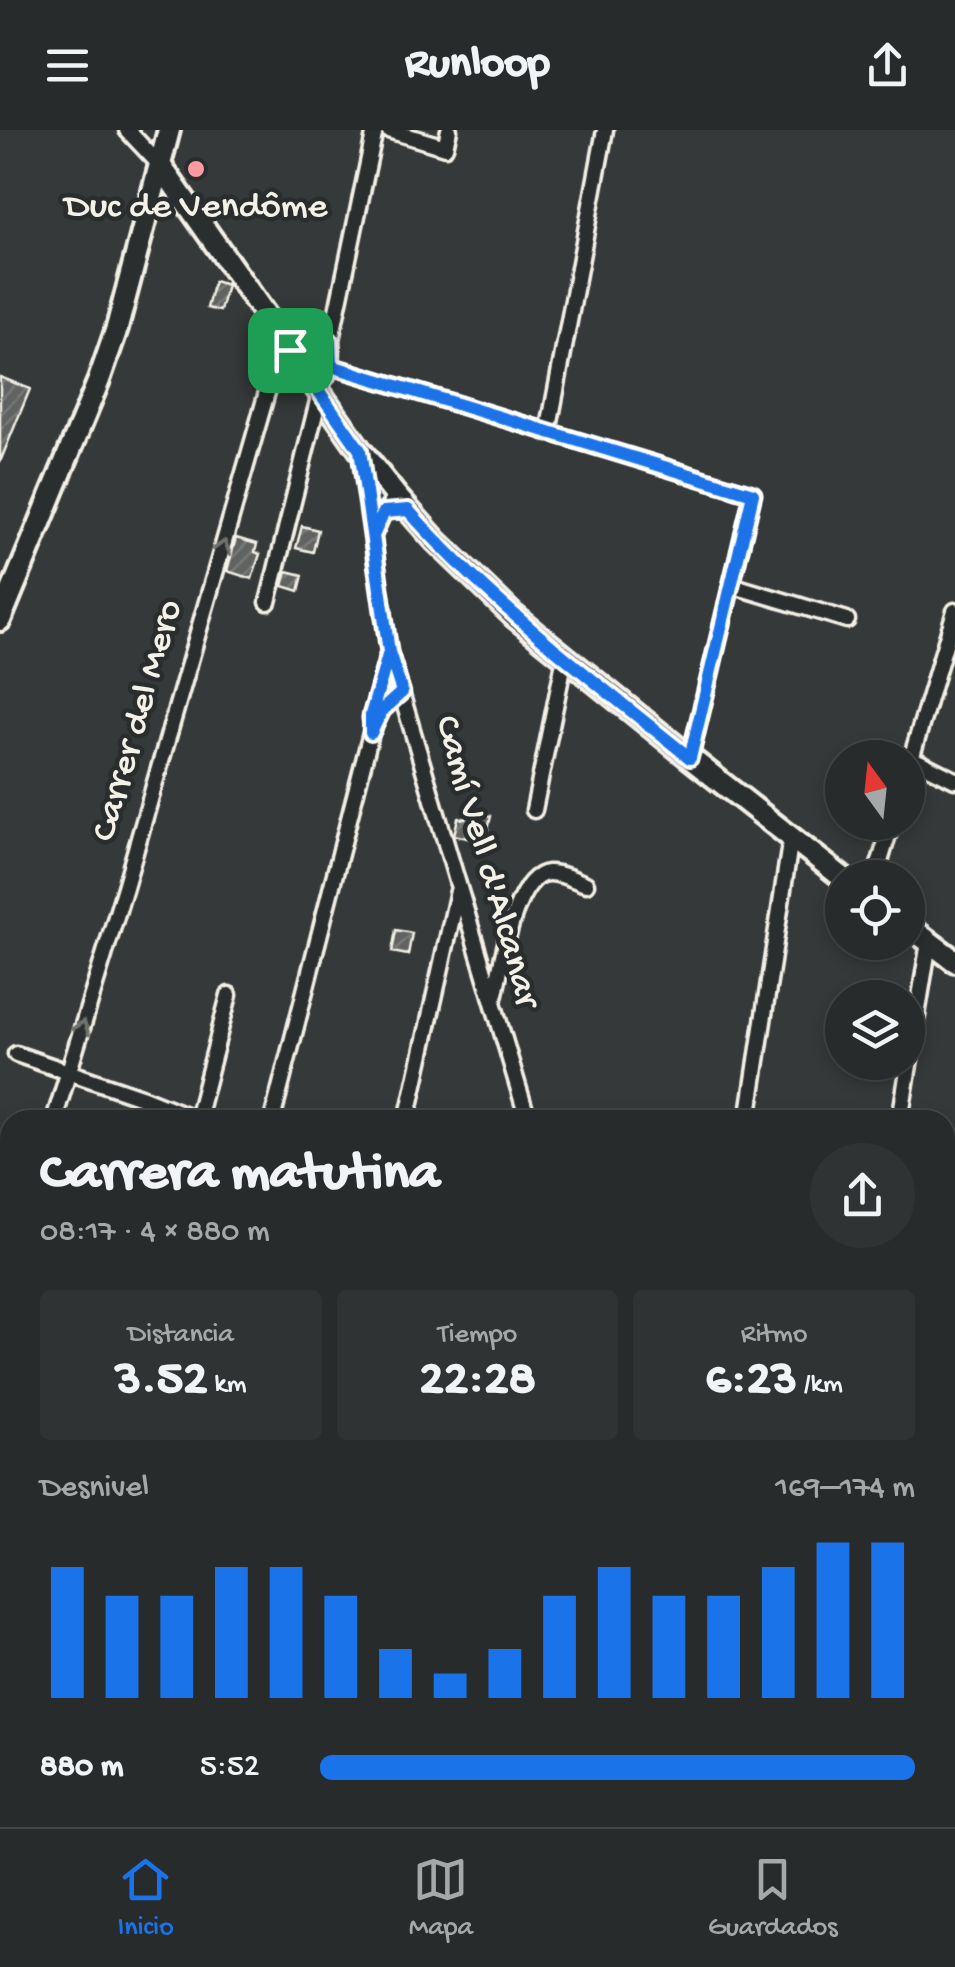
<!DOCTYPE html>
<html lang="es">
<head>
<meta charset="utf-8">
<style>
  :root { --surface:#282b2b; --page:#303333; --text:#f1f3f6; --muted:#a5a7a9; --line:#444747; --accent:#1a73e8 }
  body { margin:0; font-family:"Gochi Hand",sans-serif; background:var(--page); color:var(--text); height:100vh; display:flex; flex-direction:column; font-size:38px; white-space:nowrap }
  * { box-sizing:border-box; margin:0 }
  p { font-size:32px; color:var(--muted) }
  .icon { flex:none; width:55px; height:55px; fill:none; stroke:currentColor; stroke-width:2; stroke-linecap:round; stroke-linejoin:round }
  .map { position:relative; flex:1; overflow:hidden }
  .sheet { position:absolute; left:0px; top:980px; width:955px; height:718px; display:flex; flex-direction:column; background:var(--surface); border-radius:30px 30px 0 0; box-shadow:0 5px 15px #0003,0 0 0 2px var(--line) }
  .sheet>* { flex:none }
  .needle { width:65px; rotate:345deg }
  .buttons { position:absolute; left:825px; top:610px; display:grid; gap:20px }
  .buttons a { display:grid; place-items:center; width:100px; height:100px; border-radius:50%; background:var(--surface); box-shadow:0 5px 15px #0003,0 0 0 2px var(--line); font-size:50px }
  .pin { position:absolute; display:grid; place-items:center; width:85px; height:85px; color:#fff; margin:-42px; border-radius:20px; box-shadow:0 5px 15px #0006 }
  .round { display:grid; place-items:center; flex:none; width:105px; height:105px; border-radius:52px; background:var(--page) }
  .overview { display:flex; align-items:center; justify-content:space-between; height:170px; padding:0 40px }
  h1 { font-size:55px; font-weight:700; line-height:75px }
  .stats { display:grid; grid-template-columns:repeat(3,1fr); gap:15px; height:170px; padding:10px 40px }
  .stats div { display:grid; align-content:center; border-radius:10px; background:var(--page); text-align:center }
  .stats b { font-size:50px; font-weight:700 }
  .stats small { font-size:28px; font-weight:400 }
  .stats p { font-size:28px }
  .chart { height:280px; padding:20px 40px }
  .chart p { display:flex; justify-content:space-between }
  .chart svg { width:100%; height:180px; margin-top:10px; stroke:var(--accent); stroke-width:6 }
  ul { padding:0 40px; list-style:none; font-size:32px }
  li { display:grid; grid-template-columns:160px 120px 1fr; align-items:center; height:75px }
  li i { height:25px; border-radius:12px; background:var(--accent) }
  header { display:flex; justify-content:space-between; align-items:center; height:130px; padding:0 40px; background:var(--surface); font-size:45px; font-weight:700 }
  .menu { display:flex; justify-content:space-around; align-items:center; height:140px; border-top:2px solid var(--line); background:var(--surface); font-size:28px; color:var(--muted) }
  .menu a { display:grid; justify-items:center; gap:5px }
  .menu .selected { color:var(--accent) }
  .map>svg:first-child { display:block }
  .green { fill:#4e514f; stroke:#a1a19c; stroke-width:2.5 }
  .water { fill:url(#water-ripples); stroke:#a8a7a1; stroke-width:2.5 }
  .building { fill:url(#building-hatch); stroke:#f4f1e8; stroke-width:2.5 }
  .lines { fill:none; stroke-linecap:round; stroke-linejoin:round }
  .street-casing { stroke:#f4f1e8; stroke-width:21 }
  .secondary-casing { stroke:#f4f1e8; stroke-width:28 }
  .street { stroke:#2a2d2e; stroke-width:14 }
  .secondary { stroke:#2a2d2e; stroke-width:20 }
  .oneway { stroke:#71726f }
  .route-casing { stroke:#fff; stroke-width:20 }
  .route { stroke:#1a73e8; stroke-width:12 }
  .poi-dot { fill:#ff9aa2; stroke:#2a2d2e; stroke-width:4 }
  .labels { text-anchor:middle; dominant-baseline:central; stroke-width:9; stroke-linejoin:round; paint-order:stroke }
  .poi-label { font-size:38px; fill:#f4f1e8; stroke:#2a2d2e }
  .street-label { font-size:38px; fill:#f4f1e8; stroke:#2a2d2e }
</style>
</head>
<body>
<header><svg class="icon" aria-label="menu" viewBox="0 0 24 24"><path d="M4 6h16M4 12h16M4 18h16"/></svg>Runloop<svg class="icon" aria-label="share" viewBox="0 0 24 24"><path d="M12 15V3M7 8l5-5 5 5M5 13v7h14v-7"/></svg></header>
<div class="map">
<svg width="955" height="1697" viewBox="0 0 955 1697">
  <defs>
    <pattern id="water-ripples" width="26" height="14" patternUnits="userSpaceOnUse" patternTransform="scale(2.5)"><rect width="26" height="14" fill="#757572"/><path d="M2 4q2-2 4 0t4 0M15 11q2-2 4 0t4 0" fill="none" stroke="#5f5e5c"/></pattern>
    <pattern id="building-hatch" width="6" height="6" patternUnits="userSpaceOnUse" patternTransform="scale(2.5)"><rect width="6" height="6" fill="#616362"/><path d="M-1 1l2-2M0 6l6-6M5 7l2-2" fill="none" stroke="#787a78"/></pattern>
  </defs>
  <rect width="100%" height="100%" fill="#363939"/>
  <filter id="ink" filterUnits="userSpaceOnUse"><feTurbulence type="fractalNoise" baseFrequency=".01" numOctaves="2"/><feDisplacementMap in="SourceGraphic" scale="20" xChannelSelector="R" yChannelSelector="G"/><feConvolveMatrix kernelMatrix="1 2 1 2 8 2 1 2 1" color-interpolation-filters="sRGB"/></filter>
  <g filter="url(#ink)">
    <path class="green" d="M 0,1449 L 10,1452 L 10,1501 L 0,1499 Z
      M 231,1688 L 329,1688 L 351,1697 L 256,1697 Z"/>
    <path class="water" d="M 0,1538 L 10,1538 L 10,1613 L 0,1611 Z
      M 392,1688 L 600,1688 L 625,1697 L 416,1697 Z"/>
    <path class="building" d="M 214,151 L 227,155 L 220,181 L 207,178 Z
      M 0,247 L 30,259 L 0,332 Z
      M 302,396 L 318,400 L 313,422 L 296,418 Z
      M 236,408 L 257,414 L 255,422 L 260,424 L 252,449 L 227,441 Z
      M 287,441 L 303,445 L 299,461 L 283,456 Z
      M 467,681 L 491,686 L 485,712 L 454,705 L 458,688 L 465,689 Z
      M 396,800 L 412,803 L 408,825 L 392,822 Z"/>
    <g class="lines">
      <defs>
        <path id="street" d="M 127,0 L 160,35
          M 388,0 L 445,17 L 449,0
          M 290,220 L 304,219 L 331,210
          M 331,236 L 753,364 L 690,628
          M 548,303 L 605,0
          M 360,323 L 389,522 L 528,990
          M 373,405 L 380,387 L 397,367
          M 731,455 L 847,490
          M 268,472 L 323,251 C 334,239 332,225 331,210 L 375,0
          M 371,588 L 389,522
          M 911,628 L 955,650
          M 908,639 L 955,481
          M 534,680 L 565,527
          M 875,748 L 892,692
          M 493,872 C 501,843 512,746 548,743 C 559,742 575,750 586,754
          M 16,924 L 141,967 L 198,990
          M 197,989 L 229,865
          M 54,990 L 125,757 L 282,210
          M 272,990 L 371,603 L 382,580 L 401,562
          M 407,990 L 458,761
          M 748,990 L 791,707
          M 900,990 L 929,812
          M 0,1167 L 10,1134
          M 945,1476 L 955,1420
          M 65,1688 L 94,1697
          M 791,1688 L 794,1697
          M 20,1697 L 24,1688
          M 823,1697 L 825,1688
          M 905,1697 L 907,1688"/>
        <path id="secondary" d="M 160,35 L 360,320 L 397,367 L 436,411 L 514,486 L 690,628 L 843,748
          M 0,490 L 99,250 L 117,198 L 169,0
          M 908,796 L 955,831
          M 0,1391 L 10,1397
          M 694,1688 L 720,1697
          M 470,1697 L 471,1688
          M 485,1697 L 486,1688"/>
      </defs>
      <use href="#street" class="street-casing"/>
      <use href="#secondary" class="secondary-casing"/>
      <use href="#street" class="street"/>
      <use href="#secondary" class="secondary"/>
    </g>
    <defs><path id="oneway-chevron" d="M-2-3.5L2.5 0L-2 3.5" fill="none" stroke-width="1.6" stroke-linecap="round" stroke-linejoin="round" transform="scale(2.5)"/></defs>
    <g class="oneway">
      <use href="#oneway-chevron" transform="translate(223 417) rotate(-74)"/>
      <use href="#oneway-chevron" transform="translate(82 897) rotate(-73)"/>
    </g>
  </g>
  <g class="lines" filter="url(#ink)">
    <defs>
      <path id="route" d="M 290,220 L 360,320 L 389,522 L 371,585 L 371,603 L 382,580 L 402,562 L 389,522 L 373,406 L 384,382 L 408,380 C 491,474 592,549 690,628 L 753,364 L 331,236 L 330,210 L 304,219 L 290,220"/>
    </defs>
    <use href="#route" class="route-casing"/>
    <use href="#route" class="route"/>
  </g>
  <circle class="poi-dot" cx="196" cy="39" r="10"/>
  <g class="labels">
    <g class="poi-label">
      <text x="196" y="78">Duc de Vendôme</text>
    </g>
    <g class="street-label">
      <text transform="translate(139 591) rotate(-74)">Carrer del Mero</text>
      <text transform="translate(485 732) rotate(74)">Camí Vell d'Alcanar</text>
    </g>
  </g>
</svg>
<div class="buttons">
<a><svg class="needle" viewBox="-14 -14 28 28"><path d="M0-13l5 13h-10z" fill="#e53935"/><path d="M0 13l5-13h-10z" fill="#a5a7a9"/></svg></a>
<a><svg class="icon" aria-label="locate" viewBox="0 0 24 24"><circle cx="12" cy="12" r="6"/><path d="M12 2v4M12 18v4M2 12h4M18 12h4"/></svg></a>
<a><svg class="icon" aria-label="layers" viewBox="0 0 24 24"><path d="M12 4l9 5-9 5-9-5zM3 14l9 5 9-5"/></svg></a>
</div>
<div class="pin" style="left:290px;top:220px;background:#1e9e55"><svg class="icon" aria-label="arrive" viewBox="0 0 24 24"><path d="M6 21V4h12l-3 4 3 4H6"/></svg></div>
<section class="sheet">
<div class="overview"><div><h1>Carrera matutina</h1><p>08:17 · 4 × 880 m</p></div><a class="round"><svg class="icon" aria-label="share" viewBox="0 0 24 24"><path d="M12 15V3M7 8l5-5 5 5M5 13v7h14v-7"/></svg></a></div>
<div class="stats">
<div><p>Distancia</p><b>3.52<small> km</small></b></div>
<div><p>Tiempo</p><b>22:28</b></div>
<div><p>Ritmo</p><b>6:23<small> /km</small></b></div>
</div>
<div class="chart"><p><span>Desnivel</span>169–174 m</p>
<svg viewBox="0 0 160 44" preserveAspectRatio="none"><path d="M5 44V12M15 44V19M25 44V19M35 44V12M45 44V12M55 44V19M65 44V32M75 44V38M85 44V32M95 44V19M105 44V12M115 44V19M125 44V19M135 44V12M145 44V6M155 44V6"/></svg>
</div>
<ul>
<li><b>880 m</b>5:52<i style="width:100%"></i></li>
</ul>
</section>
</div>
<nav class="menu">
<a class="selected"><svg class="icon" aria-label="home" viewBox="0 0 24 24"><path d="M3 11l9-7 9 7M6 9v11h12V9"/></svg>Inicio</a>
<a><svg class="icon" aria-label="map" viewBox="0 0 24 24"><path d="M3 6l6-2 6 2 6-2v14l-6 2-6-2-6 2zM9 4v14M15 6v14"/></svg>Mapa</a>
<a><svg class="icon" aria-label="saved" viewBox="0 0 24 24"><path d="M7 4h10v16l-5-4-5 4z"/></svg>Guardados</a>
</nav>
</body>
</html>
